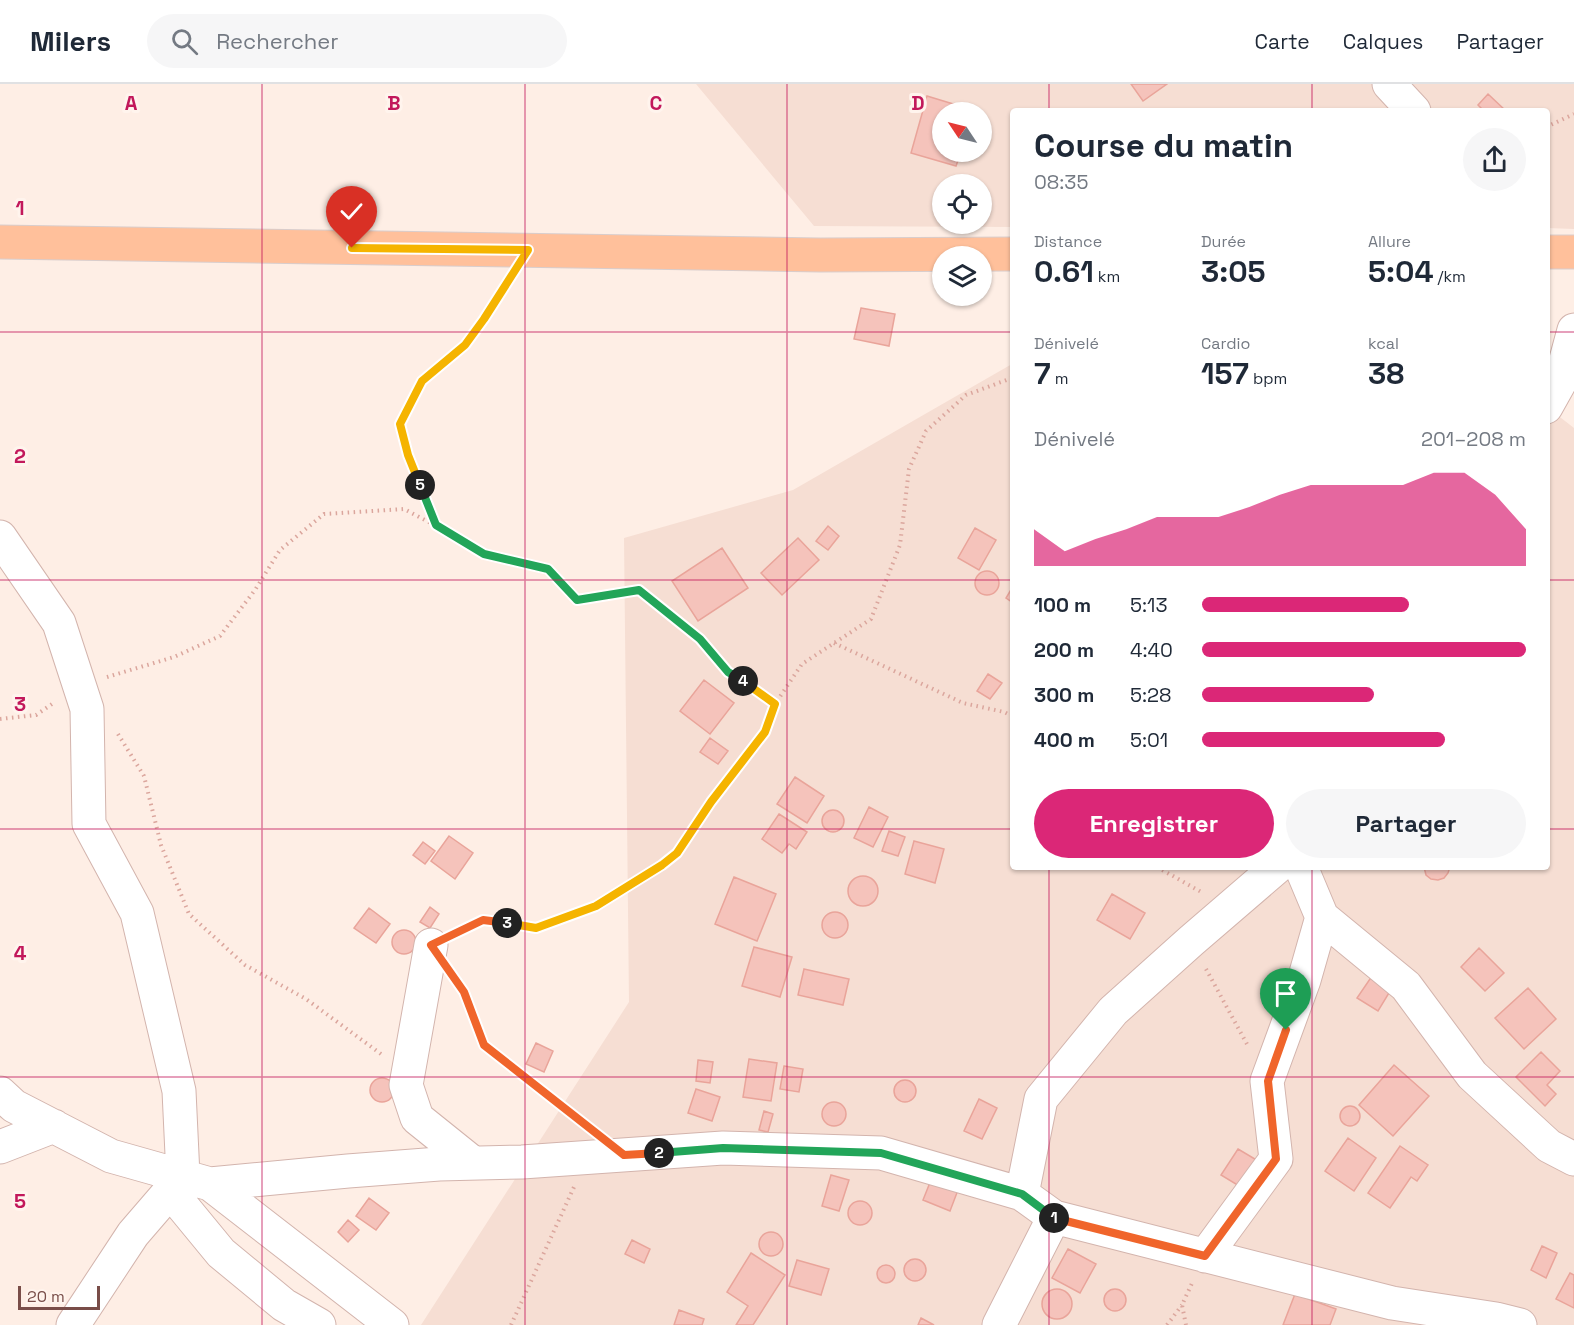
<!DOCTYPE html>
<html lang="fr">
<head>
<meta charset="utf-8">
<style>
  :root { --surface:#fff; --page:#f6f6f7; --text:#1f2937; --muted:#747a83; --line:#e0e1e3; --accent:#db2777 }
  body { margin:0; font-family:"Space Grotesk",sans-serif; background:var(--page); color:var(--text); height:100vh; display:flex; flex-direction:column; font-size:22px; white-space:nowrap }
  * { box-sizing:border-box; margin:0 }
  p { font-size:20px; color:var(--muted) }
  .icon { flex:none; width:33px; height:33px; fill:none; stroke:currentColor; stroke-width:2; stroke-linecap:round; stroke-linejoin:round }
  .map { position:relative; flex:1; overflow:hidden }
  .panel { position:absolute; left:1010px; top:24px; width:540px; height:762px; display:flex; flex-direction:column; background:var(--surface); border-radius:6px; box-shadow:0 2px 4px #0004 }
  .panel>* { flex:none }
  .needle { width:39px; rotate:305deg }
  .tools { position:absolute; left:932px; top:18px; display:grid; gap:12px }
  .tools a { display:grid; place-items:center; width:60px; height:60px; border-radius:50%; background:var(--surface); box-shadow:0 2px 4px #0004; font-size:30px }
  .scale { position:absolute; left:18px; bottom:15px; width:82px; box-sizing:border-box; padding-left:6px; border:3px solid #794d48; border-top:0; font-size:16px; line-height:21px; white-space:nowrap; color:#794d48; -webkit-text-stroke:4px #fff4ed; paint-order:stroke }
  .pin { position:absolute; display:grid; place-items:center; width:51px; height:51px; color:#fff; margin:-62px -26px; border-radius:50% 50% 50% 0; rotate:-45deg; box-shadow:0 0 6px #0007 }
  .pin .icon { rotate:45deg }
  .km { position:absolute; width:30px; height:30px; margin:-15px; border-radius:50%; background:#222; color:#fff; font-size:16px; line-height:30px; text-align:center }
  .round { display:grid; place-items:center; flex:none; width:63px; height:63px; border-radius:32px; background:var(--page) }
  .overview { display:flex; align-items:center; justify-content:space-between; height:102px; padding:0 24px }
  h1 { font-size:33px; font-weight:600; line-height:45px }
  .metrics { display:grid; grid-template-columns:repeat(3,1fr); gap:9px; height:102px; padding:6px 24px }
  .metrics div { display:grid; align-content:center }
  .metrics b { font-size:30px; font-weight:600 }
  .metrics small { font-size:16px; font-weight:400 }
  .metrics p { font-size:16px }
  .chart { height:168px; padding:12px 24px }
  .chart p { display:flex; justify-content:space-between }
  .chart svg { width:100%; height:108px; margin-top:6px; fill:var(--accent); opacity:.7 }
  .cta { display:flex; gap:12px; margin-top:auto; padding:12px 24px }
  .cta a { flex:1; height:69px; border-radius:36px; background:var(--accent); color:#fff; font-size:24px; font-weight:600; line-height:69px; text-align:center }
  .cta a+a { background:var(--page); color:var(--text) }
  ul { padding:0 24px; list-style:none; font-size:20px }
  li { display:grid; grid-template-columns:96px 72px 1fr; align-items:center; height:45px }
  li i { height:15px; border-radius:8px; background:var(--accent) }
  header { display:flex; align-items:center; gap:36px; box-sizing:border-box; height:84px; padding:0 30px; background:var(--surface); border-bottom:2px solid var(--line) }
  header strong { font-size:28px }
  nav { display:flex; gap:33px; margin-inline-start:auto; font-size:21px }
  .search { width:420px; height:54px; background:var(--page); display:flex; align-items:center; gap:15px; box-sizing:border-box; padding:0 21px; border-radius:33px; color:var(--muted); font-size:22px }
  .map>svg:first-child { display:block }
  .residential { fill:#f6ded3; fill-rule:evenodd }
  .building { fill:#f5c3bb; stroke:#e9a49a; stroke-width:1.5 }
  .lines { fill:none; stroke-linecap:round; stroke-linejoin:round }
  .minor-casing { stroke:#d3b4ad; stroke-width:35 }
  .major-casing { stroke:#d9cdcc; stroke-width:35 }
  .path { stroke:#dba69d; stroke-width:4; stroke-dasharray:1.5 4.5; stroke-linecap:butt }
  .minor { stroke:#fff; stroke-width:33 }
  .major { stroke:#ffc09b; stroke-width:33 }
  .split-1-casing { stroke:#fff; stroke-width:12 }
  .split-2-casing { stroke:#fff; stroke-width:12 }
  .split-3-casing { stroke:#fff; stroke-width:12 }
  .split-4-casing { stroke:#fff; stroke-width:12 }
  .split-5-casing { stroke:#fff; stroke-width:12 }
  .split-6-casing { stroke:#fff; stroke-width:12 }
  .split-1 { stroke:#f0652b; stroke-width:8 }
  .split-2 { stroke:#22a559; stroke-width:8 }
  .split-3 { stroke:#f0652b; stroke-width:8 }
  .split-4 { stroke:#f5b400; stroke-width:8 }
  .split-5 { stroke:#22a559; stroke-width:8 }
  .split-6 { stroke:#f5b400; stroke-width:8 }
  .grid { fill:none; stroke:#c2185b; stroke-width:1.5; stroke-opacity:0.55 }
  .grid-label { font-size:20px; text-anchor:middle; font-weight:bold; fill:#c2185b; stroke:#fff4ed; stroke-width:6; stroke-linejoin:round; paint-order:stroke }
</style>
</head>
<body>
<header>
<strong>Milers</strong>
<div class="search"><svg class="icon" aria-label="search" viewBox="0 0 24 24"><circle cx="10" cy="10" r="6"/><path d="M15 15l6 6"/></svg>Rechercher</div>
<nav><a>Carte</a><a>Calques</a><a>Partager</a></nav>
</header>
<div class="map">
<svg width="1574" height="1241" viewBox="0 0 1574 1241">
  <rect width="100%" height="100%" fill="#feeee5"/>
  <path class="residential" d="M 696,0 L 1574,0 L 1574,145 L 1547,144 L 1546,27 L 1012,27 L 1012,143 L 814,142 ZM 942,28 L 981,28 L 981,68 L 942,68 ZM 942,100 L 981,100 L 981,140 L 942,140 Z
    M 1012,280 L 1012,783 L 1546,783 L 1547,323 L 1574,344 L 1574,1241 L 421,1241 L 629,918 L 624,454 L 793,406 Z"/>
  <path class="building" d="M 1131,0 L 1167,0 L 1143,17 Z
    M 1488,10 L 1506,27 L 1484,27 L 1478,21 Z
    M 927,12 L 973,26 L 972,28 L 942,28 L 942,68 L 961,68 L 956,82 L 911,69 Z
    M 861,224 L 895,230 L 889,262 L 854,255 Z
    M 828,442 L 839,452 L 828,466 L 816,457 Z
    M 975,444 L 996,456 L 979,486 L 958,474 Z
    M 798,454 L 819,476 L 782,511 L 761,489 Z
    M 722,464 L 748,504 L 698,537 L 672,497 Z
    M975 499a12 12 0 1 1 24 0a12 12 0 1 1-24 0Z
    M 1012,504 L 1012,518 L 1006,514 Z
    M 988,590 L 1002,599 L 990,615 L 977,607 Z
    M 704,596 L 734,619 L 710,650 L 680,627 Z
    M 710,654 L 728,667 L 718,680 L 700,668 Z
    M 795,693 L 824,712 L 807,739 L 777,720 Z
    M 869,723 L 888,733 L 873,763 L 854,754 Z
    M822 737a11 11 0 1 1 22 0a11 11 0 1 1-22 0Z
    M 779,730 L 807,748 L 796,765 L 789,760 L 782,769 L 762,755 Z
    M 889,747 L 905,753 L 898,772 L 882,767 Z
    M 449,752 L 473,769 L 455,795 L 431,777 Z
    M 914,757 L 944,765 L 935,799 L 905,790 Z
    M 423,758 L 435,767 L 425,780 L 413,771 Z
    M 1424,783 L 1450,783 L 1448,789 L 1444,794 L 1438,796 L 1431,795 L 1426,791 Z
    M848 807a15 15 0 1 1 30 0a15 15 0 1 1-30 0Z
    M 734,793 L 776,810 L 757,857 L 715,840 Z
    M 1112,810 L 1145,829 L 1130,855 L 1097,836 Z
    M 430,823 L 439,830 L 430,844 L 420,838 Z
    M 369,824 L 390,840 L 376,859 L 354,844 Z
    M822 841a13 13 0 1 1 26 0a13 13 0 1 1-26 0Z
    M392 858a12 12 0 1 1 24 0a12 12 0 1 1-24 0Z
    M 754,863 L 792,873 L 780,913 L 742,902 Z
    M 1479,864 L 1504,889 L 1485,907 L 1461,883 Z
    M 804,885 L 849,895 L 843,921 L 798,911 Z
    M 1372,892 L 1392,904 L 1378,927 L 1357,914 Z
    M 1528,904 L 1556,935 L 1524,965 L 1495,934 Z
    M 536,959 L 553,967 L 544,988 L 526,980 Z
    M 1541,968 L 1560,987 L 1547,1001 L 1556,1010 L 1545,1022 L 1516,993 Z
    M 749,975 L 777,979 L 771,1017 L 743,1013 Z
    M 698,976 L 713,978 L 710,999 L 696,997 Z
    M 1394,981 L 1429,1012 L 1393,1052 L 1359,1021 Z
    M 784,982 L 803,985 L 799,1008 L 780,1005 Z
    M370 1006a12 12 0 1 1 24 0a12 12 0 1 1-24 0Z
    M894 1007a11 11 0 1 1 22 0a11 11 0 1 1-22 0Z
    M 696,1005 L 720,1013 L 712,1037 L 688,1029 Z
    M 979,1015 L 997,1024 L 982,1055 L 964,1047 Z
    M822 1030a12 12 0 1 1 24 0a12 12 0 1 1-24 0Z
    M1340 1032a10 10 0 1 1 20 0a10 10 0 1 1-20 0Z
    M 764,1027 L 773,1030 L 768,1048 L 759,1046 Z
    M 1348,1054 L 1376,1074 L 1354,1107 L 1325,1087 Z
    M 1400,1062 L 1428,1081 L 1417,1097 L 1411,1093 L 1390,1124 L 1368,1109 Z
    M 1238,1065 L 1260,1078 L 1244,1105 L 1221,1091 Z
    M 831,1091 L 849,1096 L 839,1127 L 822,1122 Z
    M 931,1096 L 958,1106 L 950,1127 L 923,1116 Z
    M 369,1114 L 389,1129 L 376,1146 L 356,1132 Z
    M848 1129a12 12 0 1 1 24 0a12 12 0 1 1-24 0Z
    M 348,1136 L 359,1146 L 348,1158 L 338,1148 Z
    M759 1160a12 12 0 1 1 24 0a12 12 0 1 1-24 0Z
    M 632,1156 L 650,1165 L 644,1179 L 625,1170 Z
    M 1542,1162 L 1557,1169 L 1546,1194 L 1531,1186 Z
    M 1068,1165 L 1096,1180 L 1080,1209 L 1052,1194 Z
    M 751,1169 L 785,1191 L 753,1241 L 736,1241 L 748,1222 L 727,1208 Z
    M904 1186a11 11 0 1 1 22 0a11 11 0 1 1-22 0Z
    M 797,1176 L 829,1185 L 821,1211 L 789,1202 Z
    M877 1190a9 9 0 1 1 18 0a9 9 0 1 1-18 0Z
    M 1570,1189 L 1574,1191 L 1574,1224 L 1556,1215 Z
    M1104 1216a11 11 0 1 1 22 0a11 11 0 1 1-22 0Z
    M1042 1220a15 15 0 1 1 30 0a15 15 0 1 1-30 0Z
    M 1295,1210 L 1336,1225 L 1330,1241 L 1283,1241 Z
    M 679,1226 L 704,1235 L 702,1241 L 674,1241 Z
    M 921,1234 L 934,1241 L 918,1241 Z"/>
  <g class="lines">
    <defs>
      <path id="minor" d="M 1389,0 L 1414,27
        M 1546,323 L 1560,298 L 1574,246
        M 0,453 L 59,539 L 87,625 L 89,740 L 137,829 L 179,1007 L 183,1092 L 133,1150 L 73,1241
        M 1301,783 L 1322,833 L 1406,902 L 1472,991 L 1549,1062 L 1574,1075
        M 431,861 L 406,1001 L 417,1034 L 473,1079
        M 0,1009 L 14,1022 L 111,1072 L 210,1100 L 392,1241
        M 0,1063 L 54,1042
        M 210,1100 L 348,1087 L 439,1080 L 522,1078 L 723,1064 L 881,1069 L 1022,1110 L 1054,1133 L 1392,1219 L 1496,1235 L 1520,1241
        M 170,1107 L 221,1169 L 284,1221 L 319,1241
        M 1022,1110 L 1041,1015 L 1113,927 L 1191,857 L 1277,783
        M 1205,1172 L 1276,1075 L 1267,997 L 1304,896 L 1322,833
        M 999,1241 L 1054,1133"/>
      <path id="major" d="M 0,158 L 820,171 L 1012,170
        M 1546,168 L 1574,168"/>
    </defs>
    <use href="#minor" class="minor-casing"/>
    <use href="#major" class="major-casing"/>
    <path class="path" d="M 1546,43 L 1574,30
      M 436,441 L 408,371 L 400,340 L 422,297 L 465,261 L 484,235 L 509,196
      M 834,559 L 963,619 L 1004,628 L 1012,632
      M 107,593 L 174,573 L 220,552 L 255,506 L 280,466 L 324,430 L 404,425 L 446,447 L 484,470 L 547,485 L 577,516 L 639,506 L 700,555 L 728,588 L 751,602 L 775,620
      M 0,635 L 36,631 L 55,618
      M 118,650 L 144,692 L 161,761 L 189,830 L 245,881 L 306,915 L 381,970
      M 1157,783 L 1203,809
      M 457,848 L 483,836 L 536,844 L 596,822 L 662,781 L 677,769 L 711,719 L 765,648 L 775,620 L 802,580 L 871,535 L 900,461 L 909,385 L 926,347 L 966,311 L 1012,294
      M 1206,885 L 1248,962
      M 456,897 L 463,908 L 485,961 L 589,1043
      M 511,1241 L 574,1103
      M 1167,1241 L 1182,1221
      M 1186,1241 L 1182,1221 L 1193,1197"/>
    <use href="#minor" class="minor"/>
    <use href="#major" class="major"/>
  </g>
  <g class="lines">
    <defs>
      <path id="split-1" d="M 1054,1134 L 1205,1172 L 1276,1075 L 1268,997 L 1286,946"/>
      <path id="split-2" d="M 659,1069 L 723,1064 L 881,1069 L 1022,1110 L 1054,1134"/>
      <path id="split-3" d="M 507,839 L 483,836 L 431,861 L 464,908 L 484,961 L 624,1071 L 659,1069"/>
      <path id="split-4" d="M 507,839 L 536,844 L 596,822 L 662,781 L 677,769 L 711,718 L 765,648 L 775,620 L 743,597"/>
      <path id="split-5" d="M 420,401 L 436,441 L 484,470 L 548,485 L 577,516 L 639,506 L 700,555 L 728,588 L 743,597"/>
      <path id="split-6" d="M 352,164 L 528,166 L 484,235 L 465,261 L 422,297 L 400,340 L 408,371 L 420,401"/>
    </defs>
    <use href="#split-1" class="split-1-casing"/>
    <use href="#split-2" class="split-2-casing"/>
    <use href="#split-3" class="split-3-casing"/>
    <use href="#split-4" class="split-4-casing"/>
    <use href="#split-5" class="split-5-casing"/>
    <use href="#split-6" class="split-6-casing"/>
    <use href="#split-1" class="split-1"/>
    <use href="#split-2" class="split-2"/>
    <use href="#split-3" class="split-3"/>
    <use href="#split-4" class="split-4"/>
    <use href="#split-5" class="split-5"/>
    <use href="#split-6" class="split-6"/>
  </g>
  <path class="grid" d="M 262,0 L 262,1241M 525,0 L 525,1241M 787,0 L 787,1241M 1049,0 L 1049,27M 1312,0 L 1312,27M 0,248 L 1012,248M 1546,248 L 1574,248M 0,496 L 1012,496M 1546,496 L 1574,496M 0,745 L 1012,745M 1546,745 L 1574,745M 1049,783 L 1049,1241M 1312,783 L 1312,1241M 0,993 L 1574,993"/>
  <g class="grid-label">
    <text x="131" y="26">A</text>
    <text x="394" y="26">B</text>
    <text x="656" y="26">C</text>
    <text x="918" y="26">D</text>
    <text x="20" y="131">1</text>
    <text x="20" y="379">2</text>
    <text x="20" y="627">3</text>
    <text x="20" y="876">4</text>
    <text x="20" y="1124">5</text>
  </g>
</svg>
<div class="tools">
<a><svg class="needle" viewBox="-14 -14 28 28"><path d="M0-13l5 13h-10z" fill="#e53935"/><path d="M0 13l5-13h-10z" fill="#747a83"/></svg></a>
<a><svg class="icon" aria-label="locate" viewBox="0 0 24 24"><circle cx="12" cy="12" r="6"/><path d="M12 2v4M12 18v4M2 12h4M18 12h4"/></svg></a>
<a><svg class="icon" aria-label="layers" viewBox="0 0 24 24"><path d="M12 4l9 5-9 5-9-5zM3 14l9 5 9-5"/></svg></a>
</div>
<div class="scale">20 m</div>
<div class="pin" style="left:1286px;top:946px;background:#1e9e55"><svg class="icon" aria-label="arrive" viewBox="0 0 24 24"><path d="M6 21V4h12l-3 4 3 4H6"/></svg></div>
<div class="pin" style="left:352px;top:164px;background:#d93025"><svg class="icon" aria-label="check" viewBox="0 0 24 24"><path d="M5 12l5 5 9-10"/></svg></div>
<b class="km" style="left:1054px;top:1134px">1</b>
<b class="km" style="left:659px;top:1069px">2</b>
<b class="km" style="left:507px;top:839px">3</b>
<b class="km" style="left:743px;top:597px">4</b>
<b class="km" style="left:420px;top:401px">5</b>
<section class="panel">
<div class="overview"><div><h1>Course du matin</h1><p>08:35</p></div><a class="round"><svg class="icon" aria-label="share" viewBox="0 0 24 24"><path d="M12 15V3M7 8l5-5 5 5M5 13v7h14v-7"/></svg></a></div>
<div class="metrics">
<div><p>Distance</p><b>0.61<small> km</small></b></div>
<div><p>Durée</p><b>3:05</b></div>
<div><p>Allure</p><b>5:04<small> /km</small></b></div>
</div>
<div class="metrics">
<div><p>Dénivelé</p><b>7<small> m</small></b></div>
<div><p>Cardio</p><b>157<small> bpm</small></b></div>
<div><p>kcal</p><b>38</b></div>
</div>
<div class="chart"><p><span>Dénivelé</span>201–208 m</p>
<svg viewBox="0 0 160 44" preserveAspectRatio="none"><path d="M0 44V29L10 38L20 33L30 29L40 24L50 24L60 24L70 20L80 15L90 11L100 11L110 11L120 11L130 6L140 6L150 15L160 29V44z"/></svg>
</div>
<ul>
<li><b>100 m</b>5:13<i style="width:64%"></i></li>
<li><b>200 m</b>4:40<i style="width:100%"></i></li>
<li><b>300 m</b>5:28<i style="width:53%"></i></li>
<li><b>400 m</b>5:01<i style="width:75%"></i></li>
</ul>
<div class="cta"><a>Enregistrer</a><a>Partager</a></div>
</section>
</div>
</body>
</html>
